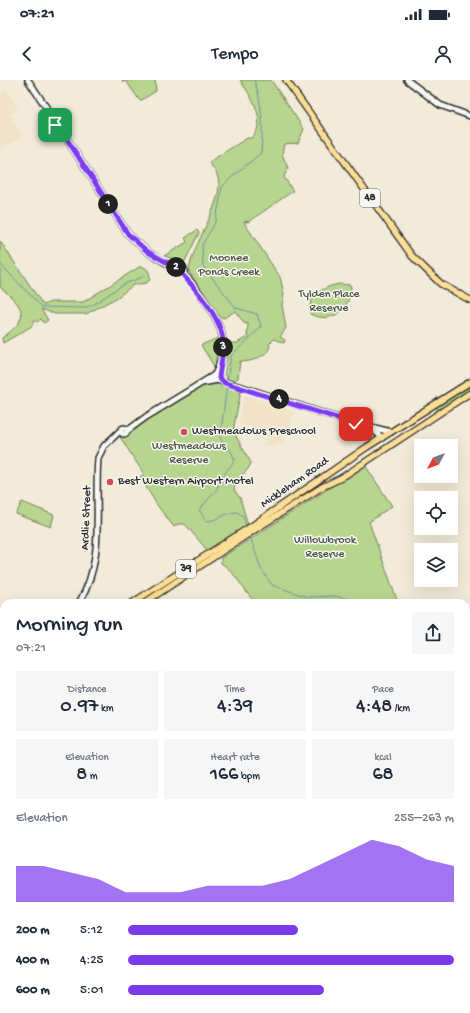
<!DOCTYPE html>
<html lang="en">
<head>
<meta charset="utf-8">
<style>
  :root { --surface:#fff; --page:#f6f6f7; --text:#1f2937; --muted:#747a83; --accent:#7c3aed }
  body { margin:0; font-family:"Gochi Hand",sans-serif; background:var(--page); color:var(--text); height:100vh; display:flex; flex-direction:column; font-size:15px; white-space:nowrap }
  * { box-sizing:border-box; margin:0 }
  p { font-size:13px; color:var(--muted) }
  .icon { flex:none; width:22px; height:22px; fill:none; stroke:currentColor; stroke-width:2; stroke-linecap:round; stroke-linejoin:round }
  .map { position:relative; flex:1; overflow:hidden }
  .panel { position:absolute; left:0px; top:519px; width:470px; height:414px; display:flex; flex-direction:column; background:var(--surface); border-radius:12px 12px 0 0; box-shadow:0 4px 16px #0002 }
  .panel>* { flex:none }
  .needle { width:26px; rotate:229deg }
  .tools { position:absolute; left:414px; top:359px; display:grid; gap:8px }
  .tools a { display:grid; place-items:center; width:44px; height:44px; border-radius:0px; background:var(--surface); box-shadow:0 4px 16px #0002; font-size:20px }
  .pin { position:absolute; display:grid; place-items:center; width:34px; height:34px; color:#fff; margin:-17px; border-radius:8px; box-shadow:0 2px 6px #0006 }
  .km { position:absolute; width:20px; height:20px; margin:-10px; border-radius:50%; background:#222; color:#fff; font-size:11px; line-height:20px; text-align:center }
  .round { display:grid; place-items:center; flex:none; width:42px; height:42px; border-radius:0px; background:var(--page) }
  .summary { display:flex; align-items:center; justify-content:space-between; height:68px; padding:0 16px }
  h1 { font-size:22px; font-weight:600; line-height:30px }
  .stats { display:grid; grid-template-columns:repeat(3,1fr); gap:6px; height:68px; padding:4px 16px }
  .stats div { display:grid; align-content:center; border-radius:0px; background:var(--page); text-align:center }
  .stats b { font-size:20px; font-weight:600 }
  .stats small { font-size:11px; font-weight:400 }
  .stats p { font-size:11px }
  .chart { height:112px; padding:8px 16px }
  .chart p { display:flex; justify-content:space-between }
  .chart svg { width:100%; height:72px; margin-top:4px; fill:var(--accent); opacity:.7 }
  ul { padding:0 16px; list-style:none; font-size:13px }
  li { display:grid; grid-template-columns:64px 48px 1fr; align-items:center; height:30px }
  li i { height:10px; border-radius:5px; background:var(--accent) }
  .status { display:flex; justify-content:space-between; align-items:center; height:28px; padding:0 20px; background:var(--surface); direction:ltr }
  .status svg { height:11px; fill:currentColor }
  header { display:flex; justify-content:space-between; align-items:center; height:52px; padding:0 16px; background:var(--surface); font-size:18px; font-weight:600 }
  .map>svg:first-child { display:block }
  .built { fill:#f1e3c8 }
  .green { fill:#b7d58e; stroke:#71805c }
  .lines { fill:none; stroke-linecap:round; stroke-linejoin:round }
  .stream { stroke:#6995a3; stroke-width:1 }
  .secondary-casing { stroke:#2b2b2b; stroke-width:8 }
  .primary-casing { stroke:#2b2b2b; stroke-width:8 }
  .secondary { stroke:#f6f6f2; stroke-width:5 }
  .primary { stroke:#fcde96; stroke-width:5.5 }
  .route-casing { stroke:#fff; stroke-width:8 }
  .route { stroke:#7c3aed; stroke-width:5 }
  .poi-dot { fill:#d1495b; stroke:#f6f6f2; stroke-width:1.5 }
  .labels { text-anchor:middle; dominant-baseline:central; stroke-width:3; stroke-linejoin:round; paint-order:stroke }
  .shield { fill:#f6f6f2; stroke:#686867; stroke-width:1 }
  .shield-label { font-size:11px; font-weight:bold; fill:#2b2b2b }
  .park-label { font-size:12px; fill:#4e5644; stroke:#f6f6f2 }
  .poi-label { font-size:12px; fill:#2b2b2b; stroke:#f6f6f2; text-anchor:start }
  .street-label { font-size:12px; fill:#2b2b2b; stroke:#f6f6f2 }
</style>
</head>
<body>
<div class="status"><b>07:21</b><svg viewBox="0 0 49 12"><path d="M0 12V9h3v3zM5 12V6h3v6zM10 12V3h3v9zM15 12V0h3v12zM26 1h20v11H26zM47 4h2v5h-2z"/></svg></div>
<header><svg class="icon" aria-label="back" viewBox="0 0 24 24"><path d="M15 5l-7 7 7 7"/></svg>Tempo<svg class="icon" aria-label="person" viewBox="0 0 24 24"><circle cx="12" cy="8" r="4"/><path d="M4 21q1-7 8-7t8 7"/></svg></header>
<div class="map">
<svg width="470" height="933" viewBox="0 0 470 933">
  <rect width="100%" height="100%" fill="#f3ebd9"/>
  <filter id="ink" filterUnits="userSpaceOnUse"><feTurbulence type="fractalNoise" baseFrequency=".025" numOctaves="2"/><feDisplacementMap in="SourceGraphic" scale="8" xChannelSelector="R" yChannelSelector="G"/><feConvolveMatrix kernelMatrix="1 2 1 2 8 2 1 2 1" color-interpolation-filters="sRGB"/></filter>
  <g filter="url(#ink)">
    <path class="built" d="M 6,9 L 18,29 L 10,35 L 23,55 L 0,70 L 0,13 Z
      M 245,314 L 295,332 L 283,365 L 275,364 L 273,367 L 264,364 L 268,352 L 238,343 Z"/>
    <path class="green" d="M 122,0 L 155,0 L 156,11 L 140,21 L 126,1 L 123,2 Z
      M 240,0 L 271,0 L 304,49 L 298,63 L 284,64 L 282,74 L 288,88 L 284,97 L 293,111 L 248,142 L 245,141 L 245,144 L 280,197 L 284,214 L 282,225 L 286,248 L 280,257 L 285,260 L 284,263 L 274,259 L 269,264 L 270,266 L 267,273 C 258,278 251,283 240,281 L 238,298 L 234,301 L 227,300 L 224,293 L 229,263 L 237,263 L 247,257 L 248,243 L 245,244 L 235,231 L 224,238 L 219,236 L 189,192 C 190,168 225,121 218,98 C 217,92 212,87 209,82 L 247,58 L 252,58 C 268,39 251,17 240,0 Z
      M 197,150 L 199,153 L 184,183 L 164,176 L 187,162 L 185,158 Z
      M 0,161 L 43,225 L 51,222 L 83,222 L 141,186 C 148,188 150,192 150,200 L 146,203 L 133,205 L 118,217 L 86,234 L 55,234 L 41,229 L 48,240 L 44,243 L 41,239 L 37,242 L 34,240 L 32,246 L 3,263 L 2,258 C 32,237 24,227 0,207 Z
      M 340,204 L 350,205 L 351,207 C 350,229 333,245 310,234 C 307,216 324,206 340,204 Z
      M 218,258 L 215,288 L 201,265 Z
      M 209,302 L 241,310 L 233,351 L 251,383 L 248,389 C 241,396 236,399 234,410 L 240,418 L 248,445 L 207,470 L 185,444 L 178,444 L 174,447 L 157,425 L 140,397 L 144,394 L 120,357 L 126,355 L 130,350 Z
      M 470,304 L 470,311 L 437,332 L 437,325 Z
      M 365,385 L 392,426 L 369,442 L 398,523 L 256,523 C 243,511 236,492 221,483 L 221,478 Z
      M 22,422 L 54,435 L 51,447 L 16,434 Z
      M 4,638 L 4,929 L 249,929 L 250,933 L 0,933 L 0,642 Z
      M 466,643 L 470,645 L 470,901 L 466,904 Z
      M 284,929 L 454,929 L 456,931 L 463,933 L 285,933 Z"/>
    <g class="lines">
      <path class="stream" d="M 0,184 L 42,227 L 83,228 L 93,225 L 124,204 L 145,196
        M 227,301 L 231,276 L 261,247 L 257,234 L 236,228 L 203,186 L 202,165 L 216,141 L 222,107 L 233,96 L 261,73 C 263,48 263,24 254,0
        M 227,304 L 220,358 L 231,371 L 235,380 L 222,397 L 217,409 L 199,430 L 206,441 C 218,441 226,432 237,432 L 243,436 L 246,446
        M 250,456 L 261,489 L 272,505 L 307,517 L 335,516 L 356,521 L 358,523
        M 466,692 L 468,704 L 466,736
        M 412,929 L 413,933"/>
      <defs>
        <path id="secondary" d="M 28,0 L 48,30 L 52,40
          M 407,0 L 440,25 L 470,36
          M51.5 41a3.5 3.5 0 1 1 7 0a3.5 3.5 0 1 1-7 0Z
          M 58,42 L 61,50 L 128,154 L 148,172 L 178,190
          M177.5 190a3.5 3.5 0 1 1 7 0a3.5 3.5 0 1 1-7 0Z
          M 182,193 C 195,204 219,239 222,255 C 225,267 221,284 215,294
          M 217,300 L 242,307 L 356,344 L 376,352 L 382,358
          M 202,303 L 218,300 L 219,296 L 214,295
          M 367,346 L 391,352
          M121 351a3 3 0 1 1 6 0a3 3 0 1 1-6 0Z
          M 127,351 L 146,337 L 213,296
          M 79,523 C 106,478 94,428 98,378 L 104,366 L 121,350
          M 4,572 L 2,573 L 4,575"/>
        <path id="primary" d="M 286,0 L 412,176 L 441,204 L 470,220
          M 132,523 L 253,445 L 367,367 L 470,302
          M 144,523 L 256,449 L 322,407 L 341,398 L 470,313
          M 0,619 L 4,616
          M 0,632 L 4,629"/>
      </defs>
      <use href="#secondary" class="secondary-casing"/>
      <use href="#primary" class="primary-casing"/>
      <use href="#secondary" class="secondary"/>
      <use href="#primary" class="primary"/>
    </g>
  </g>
  <g class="lines" filter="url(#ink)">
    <defs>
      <path id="route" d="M 55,45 L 61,50 L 128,154 L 148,172 L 177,188 C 179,192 191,203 195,209 C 206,222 222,243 223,261 C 224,273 220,286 219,298 L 225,303 L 356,344"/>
    </defs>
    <use href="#route" class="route-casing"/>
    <use href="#route" class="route"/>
  </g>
  <g class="poi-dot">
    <circle cx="184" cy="352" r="4"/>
    <circle cx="110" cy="402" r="4"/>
  </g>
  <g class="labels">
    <g class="shield">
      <rect x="360" y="109" width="20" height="18" rx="3"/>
      <rect x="176" y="480" width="20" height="18" rx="3"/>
    </g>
    <g class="shield-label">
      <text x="370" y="118">48</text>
      <text x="186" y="489">39</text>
    </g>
    <g class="park-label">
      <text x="229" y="179">Moonee<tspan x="229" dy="14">Ponds Creek</tspan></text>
      <text x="329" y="215">Tylden Place<tspan x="329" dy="14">Reserve</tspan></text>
      <text x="189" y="367">Westmeadows<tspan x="189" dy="14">Reserve</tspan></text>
      <text x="325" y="461">Willowbrook<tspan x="325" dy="14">Reserve</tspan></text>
    </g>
    <g class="poi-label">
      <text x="192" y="352">Westmeadows Preschool</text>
      <text x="118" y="402">Best Western Airport Motel</text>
    </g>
    <g class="street-label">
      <text transform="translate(295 403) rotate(-35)">Mickleham Road</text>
      <text transform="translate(87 438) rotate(-88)">Ardlie Street</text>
    </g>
  </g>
</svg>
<div class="tools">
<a><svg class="needle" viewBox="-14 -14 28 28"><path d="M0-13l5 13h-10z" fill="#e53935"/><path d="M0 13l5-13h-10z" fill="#747a83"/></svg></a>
<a><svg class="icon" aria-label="locate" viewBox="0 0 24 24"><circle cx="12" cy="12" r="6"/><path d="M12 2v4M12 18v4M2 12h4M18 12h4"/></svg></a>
<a><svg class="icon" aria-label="layers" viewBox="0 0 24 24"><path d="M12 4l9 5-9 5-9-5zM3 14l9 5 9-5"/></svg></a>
</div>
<div class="pin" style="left:55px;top:45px;background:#1e9e55"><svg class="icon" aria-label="arrive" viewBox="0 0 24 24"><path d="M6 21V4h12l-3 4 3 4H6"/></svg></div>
<div class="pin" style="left:356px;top:344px;background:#d93025"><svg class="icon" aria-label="check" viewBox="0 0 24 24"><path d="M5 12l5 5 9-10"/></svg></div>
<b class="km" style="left:108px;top:124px">1</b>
<b class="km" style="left:176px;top:187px">2</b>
<b class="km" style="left:223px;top:267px">3</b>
<b class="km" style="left:279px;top:319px">4</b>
<section class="panel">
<div class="summary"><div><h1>Morning run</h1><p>07:21</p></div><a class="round"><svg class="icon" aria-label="share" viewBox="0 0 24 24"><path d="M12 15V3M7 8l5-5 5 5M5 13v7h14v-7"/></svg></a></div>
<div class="stats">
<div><p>Distance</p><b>0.97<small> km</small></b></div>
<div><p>Time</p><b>4:39</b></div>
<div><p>Pace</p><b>4:48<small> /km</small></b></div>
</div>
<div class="stats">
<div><p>Elevation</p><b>8<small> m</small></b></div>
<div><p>Heart rate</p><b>166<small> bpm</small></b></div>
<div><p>kcal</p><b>68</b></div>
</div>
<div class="chart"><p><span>Elevation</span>255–263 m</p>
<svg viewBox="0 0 160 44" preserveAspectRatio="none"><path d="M0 44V22L10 22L20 26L30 30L40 38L50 38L60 38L70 34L80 34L90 34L100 30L110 22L120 14L130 6L140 10L150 18L160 22V44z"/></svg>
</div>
<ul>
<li><b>200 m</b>5:12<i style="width:52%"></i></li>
<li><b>400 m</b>4:25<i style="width:100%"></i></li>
<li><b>600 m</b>5:01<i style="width:60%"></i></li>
</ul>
</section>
</div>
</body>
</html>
